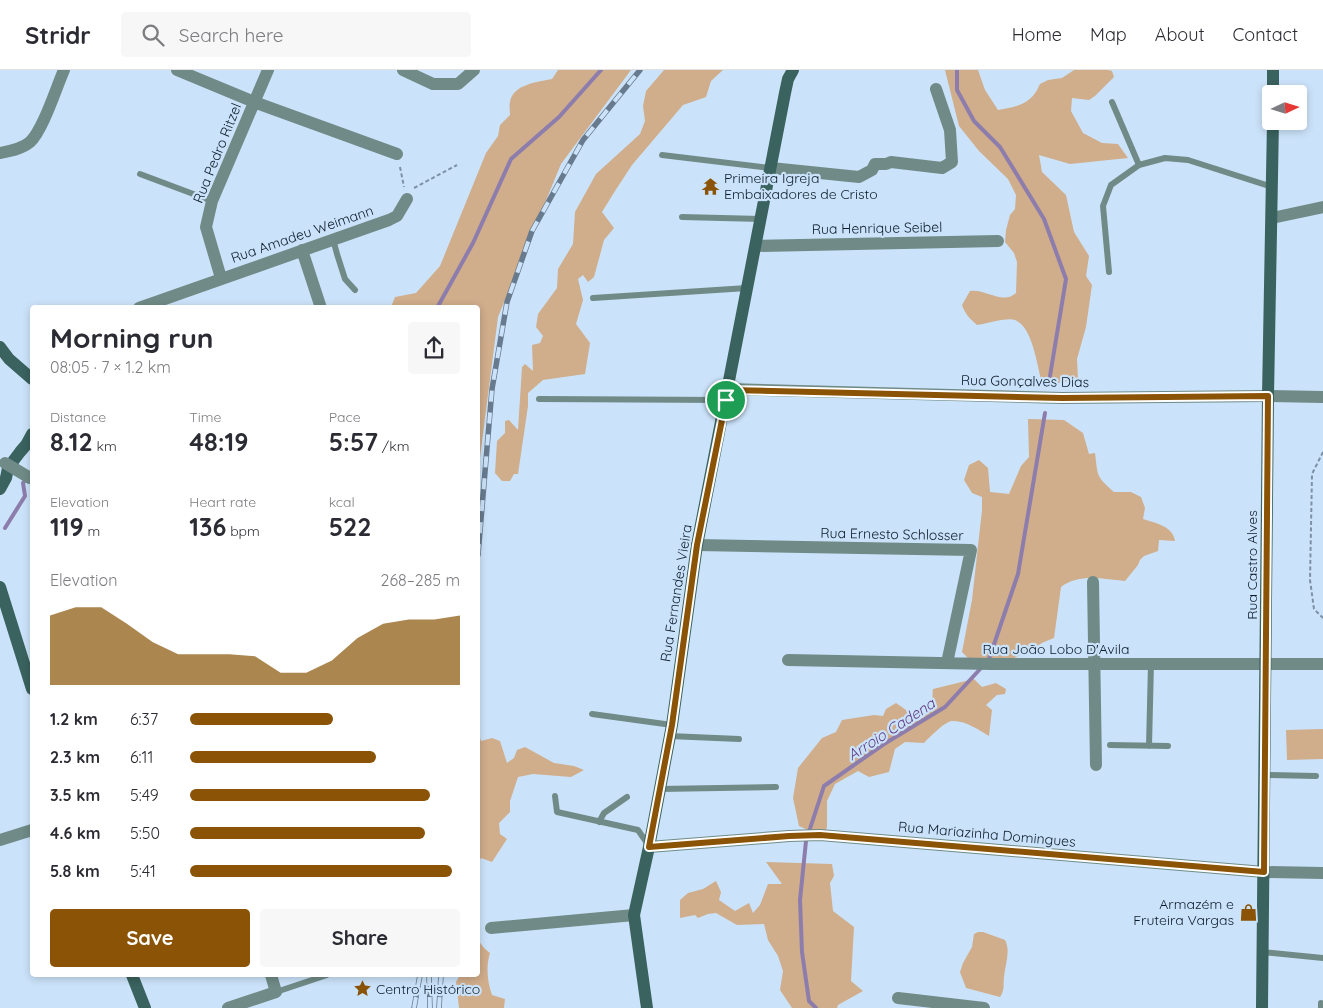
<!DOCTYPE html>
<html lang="en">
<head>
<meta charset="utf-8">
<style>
  :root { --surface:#fff; --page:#f7f7f7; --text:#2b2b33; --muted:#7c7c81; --line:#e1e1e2; --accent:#8a5306 }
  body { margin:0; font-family:Quicksand,sans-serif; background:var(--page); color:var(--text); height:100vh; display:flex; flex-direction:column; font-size:19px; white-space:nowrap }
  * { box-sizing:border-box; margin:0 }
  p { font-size:16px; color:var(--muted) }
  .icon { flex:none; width:28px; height:28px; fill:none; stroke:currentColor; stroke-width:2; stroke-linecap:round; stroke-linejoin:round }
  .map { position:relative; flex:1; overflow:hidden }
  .details { position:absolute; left:30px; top:235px; width:450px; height:672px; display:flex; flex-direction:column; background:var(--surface); border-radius:5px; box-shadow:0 2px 8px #0003 }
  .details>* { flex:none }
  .needle { width:32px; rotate:86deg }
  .buttons { position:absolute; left:1262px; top:15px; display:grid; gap:10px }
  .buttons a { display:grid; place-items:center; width:45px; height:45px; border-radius:5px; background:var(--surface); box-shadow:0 2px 8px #0003; font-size:25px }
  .pin { position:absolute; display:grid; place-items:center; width:42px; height:42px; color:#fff; margin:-21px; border:2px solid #fff; border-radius:50%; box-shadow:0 1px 5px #0007 }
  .round { display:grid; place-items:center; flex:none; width:52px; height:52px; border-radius:5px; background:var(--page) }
  .overview { display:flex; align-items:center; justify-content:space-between; height:85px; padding:0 20px }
  h1 { font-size:28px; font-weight:700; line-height:38px }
  .stats { display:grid; grid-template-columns:repeat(3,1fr); gap:8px; height:85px; padding:5px 20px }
  .stats div { display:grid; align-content:center }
  .stats b { font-size:25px; font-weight:700 }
  .stats small { font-size:14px; font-weight:400 }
  .stats p { font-size:14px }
  .chart { height:140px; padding:10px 20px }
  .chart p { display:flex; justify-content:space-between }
  .chart svg { width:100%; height:90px; margin-top:5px; fill:var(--accent); opacity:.7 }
  .cta { display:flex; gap:10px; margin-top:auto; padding:10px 20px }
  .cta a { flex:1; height:58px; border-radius:5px; background:var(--accent); color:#fff; font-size:20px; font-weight:700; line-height:58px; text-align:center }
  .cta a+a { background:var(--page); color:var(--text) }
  ul { padding:0 20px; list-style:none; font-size:16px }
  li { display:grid; grid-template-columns:80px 60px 1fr; align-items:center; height:38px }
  li i { height:12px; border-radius:6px; background:var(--accent) }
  header { display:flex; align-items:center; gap:30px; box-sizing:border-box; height:70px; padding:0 25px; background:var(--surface); border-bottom:1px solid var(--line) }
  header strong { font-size:24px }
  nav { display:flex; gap:28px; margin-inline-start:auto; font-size:18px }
  .search { width:350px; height:45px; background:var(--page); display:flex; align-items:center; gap:12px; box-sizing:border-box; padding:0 18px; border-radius:5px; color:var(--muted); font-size:19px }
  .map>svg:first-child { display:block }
  .green { fill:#d0ad8b }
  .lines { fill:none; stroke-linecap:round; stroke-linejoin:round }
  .stream { stroke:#8d7dac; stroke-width:4 }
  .path { stroke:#7d91a5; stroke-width:2; stroke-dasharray:4 2.5; stroke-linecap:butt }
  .lane { stroke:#708b87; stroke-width:6 }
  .street { stroke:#708b87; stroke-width:12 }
  .secondary { stroke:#3a625e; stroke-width:12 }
  .rail-casing { stroke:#687b8e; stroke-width:5.5 }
  .rail { stroke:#cbe3fa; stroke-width:4; stroke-dasharray:11; stroke-linecap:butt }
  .street-bridge { stroke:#708b87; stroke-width:12 }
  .route-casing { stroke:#fff; stroke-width:10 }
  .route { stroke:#8a5306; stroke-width:6 }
  .labels { text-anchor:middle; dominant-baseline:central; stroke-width:4.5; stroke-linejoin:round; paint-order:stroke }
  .street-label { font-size:14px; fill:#0c1b29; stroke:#cbe3fa }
  .poi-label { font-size:14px; fill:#0c1b29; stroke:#cbe3fa; text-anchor:start }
  .water-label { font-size:15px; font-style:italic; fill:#5f3981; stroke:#cbe3fa }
</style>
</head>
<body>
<header>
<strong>Stridr</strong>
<div class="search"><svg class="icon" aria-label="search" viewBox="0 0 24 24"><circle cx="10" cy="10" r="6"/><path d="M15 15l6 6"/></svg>Search here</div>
<nav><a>Home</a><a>Map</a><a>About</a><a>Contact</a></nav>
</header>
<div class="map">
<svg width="1323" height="938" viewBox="0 0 1323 938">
  <rect width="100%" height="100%" fill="#cbe3fa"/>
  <path class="green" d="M 558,0 L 631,0 L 561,94 L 498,247 L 478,403 L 478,238 L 391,237 L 395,227 L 416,223 L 440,196 L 486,83 L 498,66 L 500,55 L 510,45 C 510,41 509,36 510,32 C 513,14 538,12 552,9 Z
    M 664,0 L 723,0 L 711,11 L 706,27 L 683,35 L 632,95 L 615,121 L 602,142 L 614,158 L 604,170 L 594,207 L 588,212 L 583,205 L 578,209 L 583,230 L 576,254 L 590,273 L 585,304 L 543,310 L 528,323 L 528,336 L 518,404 L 514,404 L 510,411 L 502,411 L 495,403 L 497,371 L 505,363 L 505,351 L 509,350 L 518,360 L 522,297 L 525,294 L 533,301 L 532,275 L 540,273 L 543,266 L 536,257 L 538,244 L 557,218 L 558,199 L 573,174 L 575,142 L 596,104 L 640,64 L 645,51 L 643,36 L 646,21 Z
    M 945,0 L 978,0 L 985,20 L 998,40 C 1017,37 1032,34 1040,14 L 1048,10 L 1062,8 L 1074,0 L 1108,0 L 1112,1 L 1114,7 L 1095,26 L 1089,30 L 1072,28 L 1071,41 L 1083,63 L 1102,73 L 1118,74 L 1128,88 L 1070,94 L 1039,85 L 1042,102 L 1066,125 L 1074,162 L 1089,186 L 1086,206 L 1092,215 L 1086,257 L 1077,289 L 1078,309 L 1053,314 L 1041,309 C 1037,294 1032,256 1015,250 C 1007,247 986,254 977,255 C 970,249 965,244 962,235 L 970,221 C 983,219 997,230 1008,227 C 1011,227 1013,225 1016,223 L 1017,192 L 1014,183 L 1005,172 L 1006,160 L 1010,145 L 1015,139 L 1016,125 L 1008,109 L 979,81 L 959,56 Z
    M 1028,349 L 1064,350 L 1083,363 L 1089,384 L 1095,383 C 1098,407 1096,406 1114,422 L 1131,422 L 1141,427 L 1145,438 L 1143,449 C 1155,453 1173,456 1175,471 L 1159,470 L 1158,481 L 1144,486 L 1140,490 L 1138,495 L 1125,511 C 1103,509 1079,503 1061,517 L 1054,568 L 1044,572 L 1009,591 L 968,588 L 962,582 L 972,530 L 982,440 L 982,427 L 972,423 L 964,410 L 969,395 L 979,390 L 988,398 L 990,422 L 1009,424 L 1021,396 L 1029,387 Z
    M 974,609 L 982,617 L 996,613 L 1006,619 L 1005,624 L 997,625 L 986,635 L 992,640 L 989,666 C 979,660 965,650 952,651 C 944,652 930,667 924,673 L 905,672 L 895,679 L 889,702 L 869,707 L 858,701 L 835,714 L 827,731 L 827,757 L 826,760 L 814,763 L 799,756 L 793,728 L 798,698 L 822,668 L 836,662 L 842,650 L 874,645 L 883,646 L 886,639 L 896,633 L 906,640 L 912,652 C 919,652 929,644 932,637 C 933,632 932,624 933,619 Z
    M 1323,659 L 1323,689 L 1287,690 L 1286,660 Z
    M 478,660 L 481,671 L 492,668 L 500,671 L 507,693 L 514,688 L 517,680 L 525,677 L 554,693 L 574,696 L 584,700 L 571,707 L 533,704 L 518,707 L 510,731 L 510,742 L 499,753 L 500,764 L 507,769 L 505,772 L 492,792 L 481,788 L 478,794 Z
    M 766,792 L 832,794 L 834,806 L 830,813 L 833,841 L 854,857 L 851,911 L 863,921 L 838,935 L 837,938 L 792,938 L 780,920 L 783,901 L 778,886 L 768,870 L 764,854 L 737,855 L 716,843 L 708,844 L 698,848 L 695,845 L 680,848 L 680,830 L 688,823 L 703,819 L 716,811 L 721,822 L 719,830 L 735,841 L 749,833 L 753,843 L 760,835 L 768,814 L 782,814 Z
    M 978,862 L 983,862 L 1005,870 C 1011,881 1005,895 1004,907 C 1003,915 1005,920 1000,927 L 966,918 L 960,902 L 963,893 L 972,877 L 974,864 Z
    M 478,870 L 484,878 L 490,883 C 486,896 487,911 492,925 L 505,929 L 504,938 L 459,938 L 456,912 L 460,905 L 478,905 Z"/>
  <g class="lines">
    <path class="stream" d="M 957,0 L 957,20 L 974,51 L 1000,77 L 1044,149 L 1066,209 L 1050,306
      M 437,238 L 473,173 L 511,89 L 559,47 L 601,0
      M 5,458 L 25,426 L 23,413 L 27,408
      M 987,592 L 989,589 L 1018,504 L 1045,343
      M 816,938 L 809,931 L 802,882 L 800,830 L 806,771 L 824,716 L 884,674 L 945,637 L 982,597"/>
    <path class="path" d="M 400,97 L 404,117
      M 414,118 L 457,95
      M 1323,382 L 1312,404 L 1310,510 L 1314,539 L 1323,548"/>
    <path class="lane" d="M 1112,32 L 1139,95
      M 662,85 L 771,98
      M 140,104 L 212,131
      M 682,147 L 761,149
      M 333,169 L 337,184 L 345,209 L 355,220
      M 1109,202 L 1103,136 L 1111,115 L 1139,95 L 1165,88 L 1188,90 L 1272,117
      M 593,228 L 747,218
      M 539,329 L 725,330
      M 592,644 L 672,655
      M 669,666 L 739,669
      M 1110,675 L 1168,676
      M 1149,676 L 1151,593
      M 1265,705 L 1316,706
      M 660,719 L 776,717
      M 555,726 L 557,742 L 638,760 L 649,776
      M 599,752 L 604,743 L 627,727
      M 1263,882 L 1323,888
      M 276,922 L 327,905
      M 1321,938 L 1321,933"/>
    <path class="street" d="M 177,0 L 254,32 L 397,84
      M 403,0 L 433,14 L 458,14 L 474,0
      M 0,83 C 10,81 22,79 30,72 C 43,60 56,18 64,0
      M 771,98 L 859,107 L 872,100 L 875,94 L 886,94 L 891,92 L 942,98 L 952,92 L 950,60 L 936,19
      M 1272,148 L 1323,137
      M 756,176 L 998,171
      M 302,180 L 321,238
      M 221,208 L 206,157 L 212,131 L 268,0
      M 139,238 L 389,150 L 397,146 L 407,129
      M 728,319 L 1062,328 L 1268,326 L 1323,327
      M 697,475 L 971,480 L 947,593
      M 1093,512 L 1096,695
      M 788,590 L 990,594 L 1323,594
      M 0,770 L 32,760
      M 649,777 L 789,766 L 820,765 L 1264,802 L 1323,803
      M 491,858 L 634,845
      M 898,928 L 984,938
      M 228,938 L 276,922 L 271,905"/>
    <path class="secondary" d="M 1273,24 L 1273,0
      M 0,277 L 9,289 L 32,309
      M 0,419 L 6,408 L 8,398 L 20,382 L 26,375 L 32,364
      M 0,517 L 32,619
      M 132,905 L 145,938
      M 647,938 L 634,845 L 649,777 L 672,655 L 697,475 L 785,23 L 788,9 L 793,0
      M 1262,938 L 1268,326 L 1273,51"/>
    <defs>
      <path id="rail" d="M 478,485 L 492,319 L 507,232 L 532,161 L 583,70 L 640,0
        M 429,905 L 430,938
        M 414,938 L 420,905
        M 439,938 L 441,905"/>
    </defs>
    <use href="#rail" class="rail-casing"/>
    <use href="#rail" class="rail"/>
    <path class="street-bridge" d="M 5,393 L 30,408"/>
  </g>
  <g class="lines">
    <defs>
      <path id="route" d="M 728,320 L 1062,328 L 1268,326 L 1264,802 L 820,765 L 789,766 L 649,777 L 672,655 L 697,475 Z"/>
    </defs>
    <use href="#route" class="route-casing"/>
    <use href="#route" class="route"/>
  </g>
  <defs>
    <symbol id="temple-bare" viewBox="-9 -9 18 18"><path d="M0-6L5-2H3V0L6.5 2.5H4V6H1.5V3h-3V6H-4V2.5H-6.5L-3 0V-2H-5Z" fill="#8a5306" stroke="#cbe3fa" stroke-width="2.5" paint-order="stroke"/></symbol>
    <symbol id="shop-bare" viewBox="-9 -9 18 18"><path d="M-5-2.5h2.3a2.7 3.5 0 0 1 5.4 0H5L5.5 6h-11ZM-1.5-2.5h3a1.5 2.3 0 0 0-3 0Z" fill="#8a5306" stroke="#cbe3fa" stroke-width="2.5" paint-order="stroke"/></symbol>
    <symbol id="sight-bare" viewBox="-9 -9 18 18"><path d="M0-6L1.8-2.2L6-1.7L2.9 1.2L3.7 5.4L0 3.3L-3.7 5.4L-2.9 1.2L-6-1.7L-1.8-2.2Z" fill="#8a5306" stroke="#cbe3fa" stroke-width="2.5" paint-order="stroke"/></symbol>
  </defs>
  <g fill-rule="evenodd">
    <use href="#temple-bare" x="698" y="104" width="25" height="25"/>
    <use href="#shop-bare" x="1236" y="830" width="25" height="25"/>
    <use href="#sight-bare" x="350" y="906" width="25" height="25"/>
  </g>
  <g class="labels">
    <g class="street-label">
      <text transform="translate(217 83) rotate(-68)">Rua Pedro Ritzel</text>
      <text transform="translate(877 158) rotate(-1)">Rua Henrique Seibel</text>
      <text transform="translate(302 164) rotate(-19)">Rua Amadeu Weimann</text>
      <text transform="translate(1025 311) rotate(1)">Rua Gonçalves Dias</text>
      <text transform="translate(892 464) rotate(1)">Rua Ernesto Schlosser</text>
      <text transform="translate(1252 495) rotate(-90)">Rua Castro Alves</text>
      <text transform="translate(676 523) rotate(-81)">Rua Fernandes Vieira</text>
      <text x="1056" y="579">Rua João Lobo D'Avila</text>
      <text transform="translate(987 764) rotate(5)">Rua Mariazinha Domingues</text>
    </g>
    <g class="poi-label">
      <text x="724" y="108">Primeira Igreja<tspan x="724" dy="16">Embaixadores de Cristo</tspan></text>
      <text x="1234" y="834" text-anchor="end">Armazém e<tspan x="1234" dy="16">Fruteira Vargas</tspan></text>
      <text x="376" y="919">Centro Histórico</text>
    </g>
    <g class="water-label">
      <text transform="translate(891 659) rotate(-33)">Arroio Cadena</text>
    </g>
  </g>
</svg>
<div class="buttons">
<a><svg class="needle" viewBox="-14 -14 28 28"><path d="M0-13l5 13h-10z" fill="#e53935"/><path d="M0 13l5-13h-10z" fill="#7c7c81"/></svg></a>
</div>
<div class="pin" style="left:726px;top:330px;background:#1e9e55"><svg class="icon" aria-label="arrive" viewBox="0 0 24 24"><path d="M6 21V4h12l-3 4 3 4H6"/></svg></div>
<section class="details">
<div class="overview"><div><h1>Morning run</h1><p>08:05 · 7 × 1.2 km</p></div><a class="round"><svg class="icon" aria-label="share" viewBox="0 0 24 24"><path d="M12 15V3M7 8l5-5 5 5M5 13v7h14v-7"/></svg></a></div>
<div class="stats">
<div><p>Distance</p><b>8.12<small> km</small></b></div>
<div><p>Time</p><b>48:19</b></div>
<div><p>Pace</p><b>5:57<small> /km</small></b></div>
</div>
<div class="stats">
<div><p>Elevation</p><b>119<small> m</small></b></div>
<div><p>Heart rate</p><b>136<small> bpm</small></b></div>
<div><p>kcal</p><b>522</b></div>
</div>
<div class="chart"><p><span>Elevation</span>268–285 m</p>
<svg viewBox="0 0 160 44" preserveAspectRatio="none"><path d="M0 44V10L10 6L20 6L30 14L40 23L50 29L60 29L70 29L80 30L90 38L100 38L110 32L120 21L130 14L140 12L150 12L160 10V44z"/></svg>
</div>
<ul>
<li><b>1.2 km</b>6:37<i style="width:53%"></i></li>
<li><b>2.3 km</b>6:11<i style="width:69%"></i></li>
<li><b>3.5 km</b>5:49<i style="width:89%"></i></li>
<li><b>4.6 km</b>5:50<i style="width:87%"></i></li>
<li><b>5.8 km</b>5:41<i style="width:97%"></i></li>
</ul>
<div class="cta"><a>Save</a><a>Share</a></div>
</section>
</div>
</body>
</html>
